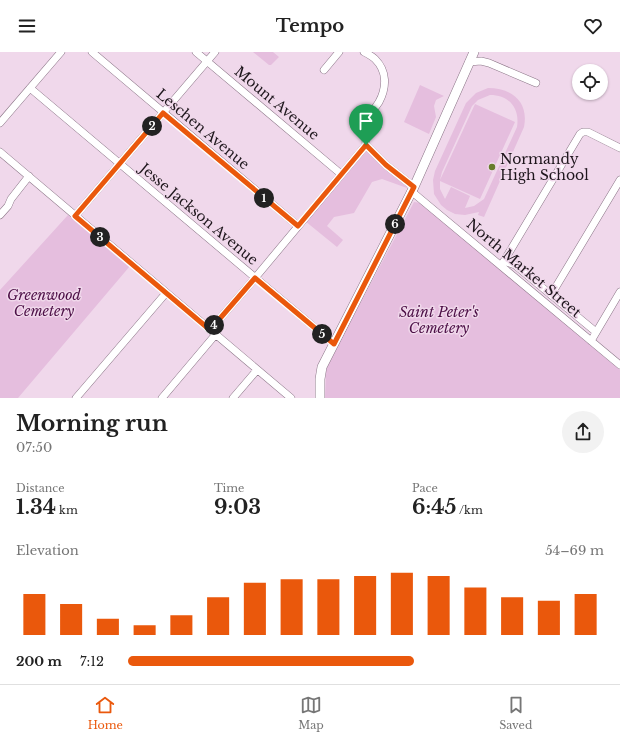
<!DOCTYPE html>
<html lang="en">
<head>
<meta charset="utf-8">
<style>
  :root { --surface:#fff; --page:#f2f2f2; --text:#222; --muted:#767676; --line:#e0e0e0; --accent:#ea580c }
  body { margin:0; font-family:"Libre Baskerville",serif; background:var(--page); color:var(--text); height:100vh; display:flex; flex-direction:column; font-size:15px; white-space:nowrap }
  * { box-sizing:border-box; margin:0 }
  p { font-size:13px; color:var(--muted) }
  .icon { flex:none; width:22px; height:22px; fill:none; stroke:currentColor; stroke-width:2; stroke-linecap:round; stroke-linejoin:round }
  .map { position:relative; height:346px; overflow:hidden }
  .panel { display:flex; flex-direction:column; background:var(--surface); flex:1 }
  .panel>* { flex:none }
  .controls { position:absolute; left:572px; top:12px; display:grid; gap:8px }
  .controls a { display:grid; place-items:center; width:36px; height:36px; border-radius:50%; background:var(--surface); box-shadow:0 1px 3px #0004; font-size:20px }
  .pin { position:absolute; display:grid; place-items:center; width:34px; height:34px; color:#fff; margin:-41px -17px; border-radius:50% 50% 50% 0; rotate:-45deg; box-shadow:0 0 4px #0007 }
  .pin .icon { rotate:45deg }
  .km { position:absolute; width:20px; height:20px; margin:-10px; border-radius:50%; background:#222; color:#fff; font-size:11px; line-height:20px; text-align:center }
  .round { display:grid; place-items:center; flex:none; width:42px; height:42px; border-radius:21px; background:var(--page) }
  .headline { display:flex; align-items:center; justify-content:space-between; height:68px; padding:0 16px }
  h1 { font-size:22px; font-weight:700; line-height:30px }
  .stats { display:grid; grid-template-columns:repeat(3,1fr); gap:6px; height:68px; padding:4px 16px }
  .stats div { display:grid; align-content:center }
  .stats b { font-size:20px; font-weight:700 }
  .stats small { font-size:11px; font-weight:400 }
  .stats p { font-size:11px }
  .chart { height:112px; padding:8px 16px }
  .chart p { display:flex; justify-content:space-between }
  .chart svg { width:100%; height:72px; margin-top:4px; stroke:var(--accent); stroke-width:6 }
  ul { padding:0 16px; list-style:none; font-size:13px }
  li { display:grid; grid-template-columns:64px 48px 1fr; align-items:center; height:30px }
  li i { height:10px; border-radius:5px; background:var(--accent) }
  header { display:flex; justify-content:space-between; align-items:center; height:52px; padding:0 16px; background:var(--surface); font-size:18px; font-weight:700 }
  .dock { display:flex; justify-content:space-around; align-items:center; height:56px; border-top:1px solid var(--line); background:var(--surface); font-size:11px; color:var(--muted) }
  .dock a { display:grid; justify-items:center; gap:2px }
  .dock .selected { color:var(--accent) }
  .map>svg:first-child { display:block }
  .green { fill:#e5bede; fill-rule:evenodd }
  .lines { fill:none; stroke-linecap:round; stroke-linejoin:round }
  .minor-casing { stroke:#8a7486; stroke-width:8 }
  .major-casing { stroke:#8a7486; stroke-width:10 }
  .minor { stroke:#fff; stroke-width:7 }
  .major { stroke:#fff; stroke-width:9 }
  .route-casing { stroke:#fff; stroke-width:8 }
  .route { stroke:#ea580c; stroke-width:5 }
  .poi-dot { fill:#677c2c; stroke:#f0d8eb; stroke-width:1.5 }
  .labels { text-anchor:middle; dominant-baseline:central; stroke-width:3; stroke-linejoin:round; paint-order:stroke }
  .street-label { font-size:14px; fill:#1e161c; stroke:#f0d8eb }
  .poi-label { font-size:14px; fill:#1e161c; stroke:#f0d8eb; text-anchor:start }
  .park-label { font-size:14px; font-style:italic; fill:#4c0f46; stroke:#f0d8eb }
</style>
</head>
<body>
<header><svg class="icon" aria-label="menu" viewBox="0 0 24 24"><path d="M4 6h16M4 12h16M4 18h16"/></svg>Tempo<svg class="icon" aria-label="heart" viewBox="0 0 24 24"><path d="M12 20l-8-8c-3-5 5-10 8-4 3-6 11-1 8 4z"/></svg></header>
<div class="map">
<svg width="620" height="346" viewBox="0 0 620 346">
  <rect width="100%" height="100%" fill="#f0d8eb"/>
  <path class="green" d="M 253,0 L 273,0 L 279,5 L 271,13 L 269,13 Z
    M 420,33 L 444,44 L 436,48 L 434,54 L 436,65 L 429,82 L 404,70 Z
    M 488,36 C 512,36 529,50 524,75 L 484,165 L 478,163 L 479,160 L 465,163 L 455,162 L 447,158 L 441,153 L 434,142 L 433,128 L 435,119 L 466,51 L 476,41 ZM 490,43 C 509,43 520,56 517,75 L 484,147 L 474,154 L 465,156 L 470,144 L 451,135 L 445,147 L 440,137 L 440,129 L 480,147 L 515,70 L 475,52 L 440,128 L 442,120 L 472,54 L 478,48 Z
    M 366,98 L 407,133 L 407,136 L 382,127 L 372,130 L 354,161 L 334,165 L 327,174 L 343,188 L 337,195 L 305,169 Z
    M 414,150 L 421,151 L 620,318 L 620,346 L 325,346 L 326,320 L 328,312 Z
    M 68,163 L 130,214 L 18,346 L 0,346 L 0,238 Z"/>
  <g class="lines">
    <defs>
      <path id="minor" d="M 92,0 L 298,174
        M 196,0 L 341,122
        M 364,0 C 368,2 372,4 375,7 C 387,19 387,35 379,50 C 377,53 374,57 372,60 C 367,71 365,81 366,93
        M 469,10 L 481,9 L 489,11 L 536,31
        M 324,18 L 339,0
        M 30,36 L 334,292
        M 0,71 L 61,0
        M 366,93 L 386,113 L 414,135
        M 0,100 L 291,346
        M 411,139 L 620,313
        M 0,163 L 8,154 L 11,147 L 29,124
        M 75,164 L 215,0
        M 504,209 L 515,213 L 596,280
        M 501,214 L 580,82 L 583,80 L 588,80 L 620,96
        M 551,243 L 620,128
        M 210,278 L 255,226 L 366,93
        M 591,289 L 620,240
        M 76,346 L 166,241
        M 162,346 L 216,282
        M 233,346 L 257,318"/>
      <path id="major" d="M 320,346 L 320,327 L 322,315 L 414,135 L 474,0"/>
    </defs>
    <use href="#minor" class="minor-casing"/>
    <use href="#major" class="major-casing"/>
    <use href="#minor" class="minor"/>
    <use href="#major" class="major"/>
  </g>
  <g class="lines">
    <defs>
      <path id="route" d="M 163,61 L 298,174 L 366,93 L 386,113 L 414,135 L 334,292 L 255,226 L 210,278 L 75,164 Z"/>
    </defs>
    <use href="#route" class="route-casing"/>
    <use href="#route" class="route"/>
  </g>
  <circle class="poi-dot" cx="492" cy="115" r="4"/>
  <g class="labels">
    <g class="street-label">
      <text transform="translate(277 51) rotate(40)">Mount Avenue</text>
      <text transform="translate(203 77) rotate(40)">Leschen Avenue</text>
      <text transform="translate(199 162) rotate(40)">Jesse Jackson Avenue</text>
      <text transform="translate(524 216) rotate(40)">North Market Street</text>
    </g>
    <g class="poi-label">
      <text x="500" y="107">Normandy<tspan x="500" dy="16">High School</tspan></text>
    </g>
    <g class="park-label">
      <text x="44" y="243">Greenwood<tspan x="44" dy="16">Cemetery</tspan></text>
      <text x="439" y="260">Saint Peter's<tspan x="439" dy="16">Cemetery</tspan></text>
    </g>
  </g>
</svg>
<div class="controls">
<a><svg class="icon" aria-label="locate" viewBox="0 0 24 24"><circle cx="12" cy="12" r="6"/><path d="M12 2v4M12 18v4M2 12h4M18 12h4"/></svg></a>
</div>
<div class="pin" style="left:366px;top:93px;background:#1e9e55"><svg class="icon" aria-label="arrive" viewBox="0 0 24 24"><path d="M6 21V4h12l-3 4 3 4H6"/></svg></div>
<b class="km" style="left:264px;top:146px">1</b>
<b class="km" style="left:152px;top:74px">2</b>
<b class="km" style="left:100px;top:185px">3</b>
<b class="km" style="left:214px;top:273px">4</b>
<b class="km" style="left:322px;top:282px">5</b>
<b class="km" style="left:395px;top:172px">6</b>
</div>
<section class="panel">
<div class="headline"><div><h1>Morning run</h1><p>07:50</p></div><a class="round"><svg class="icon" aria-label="share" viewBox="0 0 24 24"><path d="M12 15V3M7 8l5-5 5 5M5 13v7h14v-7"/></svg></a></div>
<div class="stats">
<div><p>Distance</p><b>1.34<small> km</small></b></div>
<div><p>Time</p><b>9:03</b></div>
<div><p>Pace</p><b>6:45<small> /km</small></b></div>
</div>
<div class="chart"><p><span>Elevation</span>54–69 m</p>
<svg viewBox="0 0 160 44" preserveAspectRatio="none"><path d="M5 44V19M15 44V25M25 44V34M35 44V38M45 44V32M55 44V21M65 44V12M75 44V10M85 44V10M95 44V8M105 44V6M115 44V8M125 44V15M135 44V21M145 44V23M155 44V19"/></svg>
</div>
<ul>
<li><b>200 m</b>7:12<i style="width:60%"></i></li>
</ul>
</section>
<nav class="dock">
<a class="selected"><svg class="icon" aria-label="home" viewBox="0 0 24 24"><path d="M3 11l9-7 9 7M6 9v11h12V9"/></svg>Home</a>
<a><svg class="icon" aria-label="map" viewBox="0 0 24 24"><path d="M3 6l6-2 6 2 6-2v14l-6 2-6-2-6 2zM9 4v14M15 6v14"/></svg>Map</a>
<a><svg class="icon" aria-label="saved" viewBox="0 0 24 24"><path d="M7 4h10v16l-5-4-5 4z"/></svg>Saved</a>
</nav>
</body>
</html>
